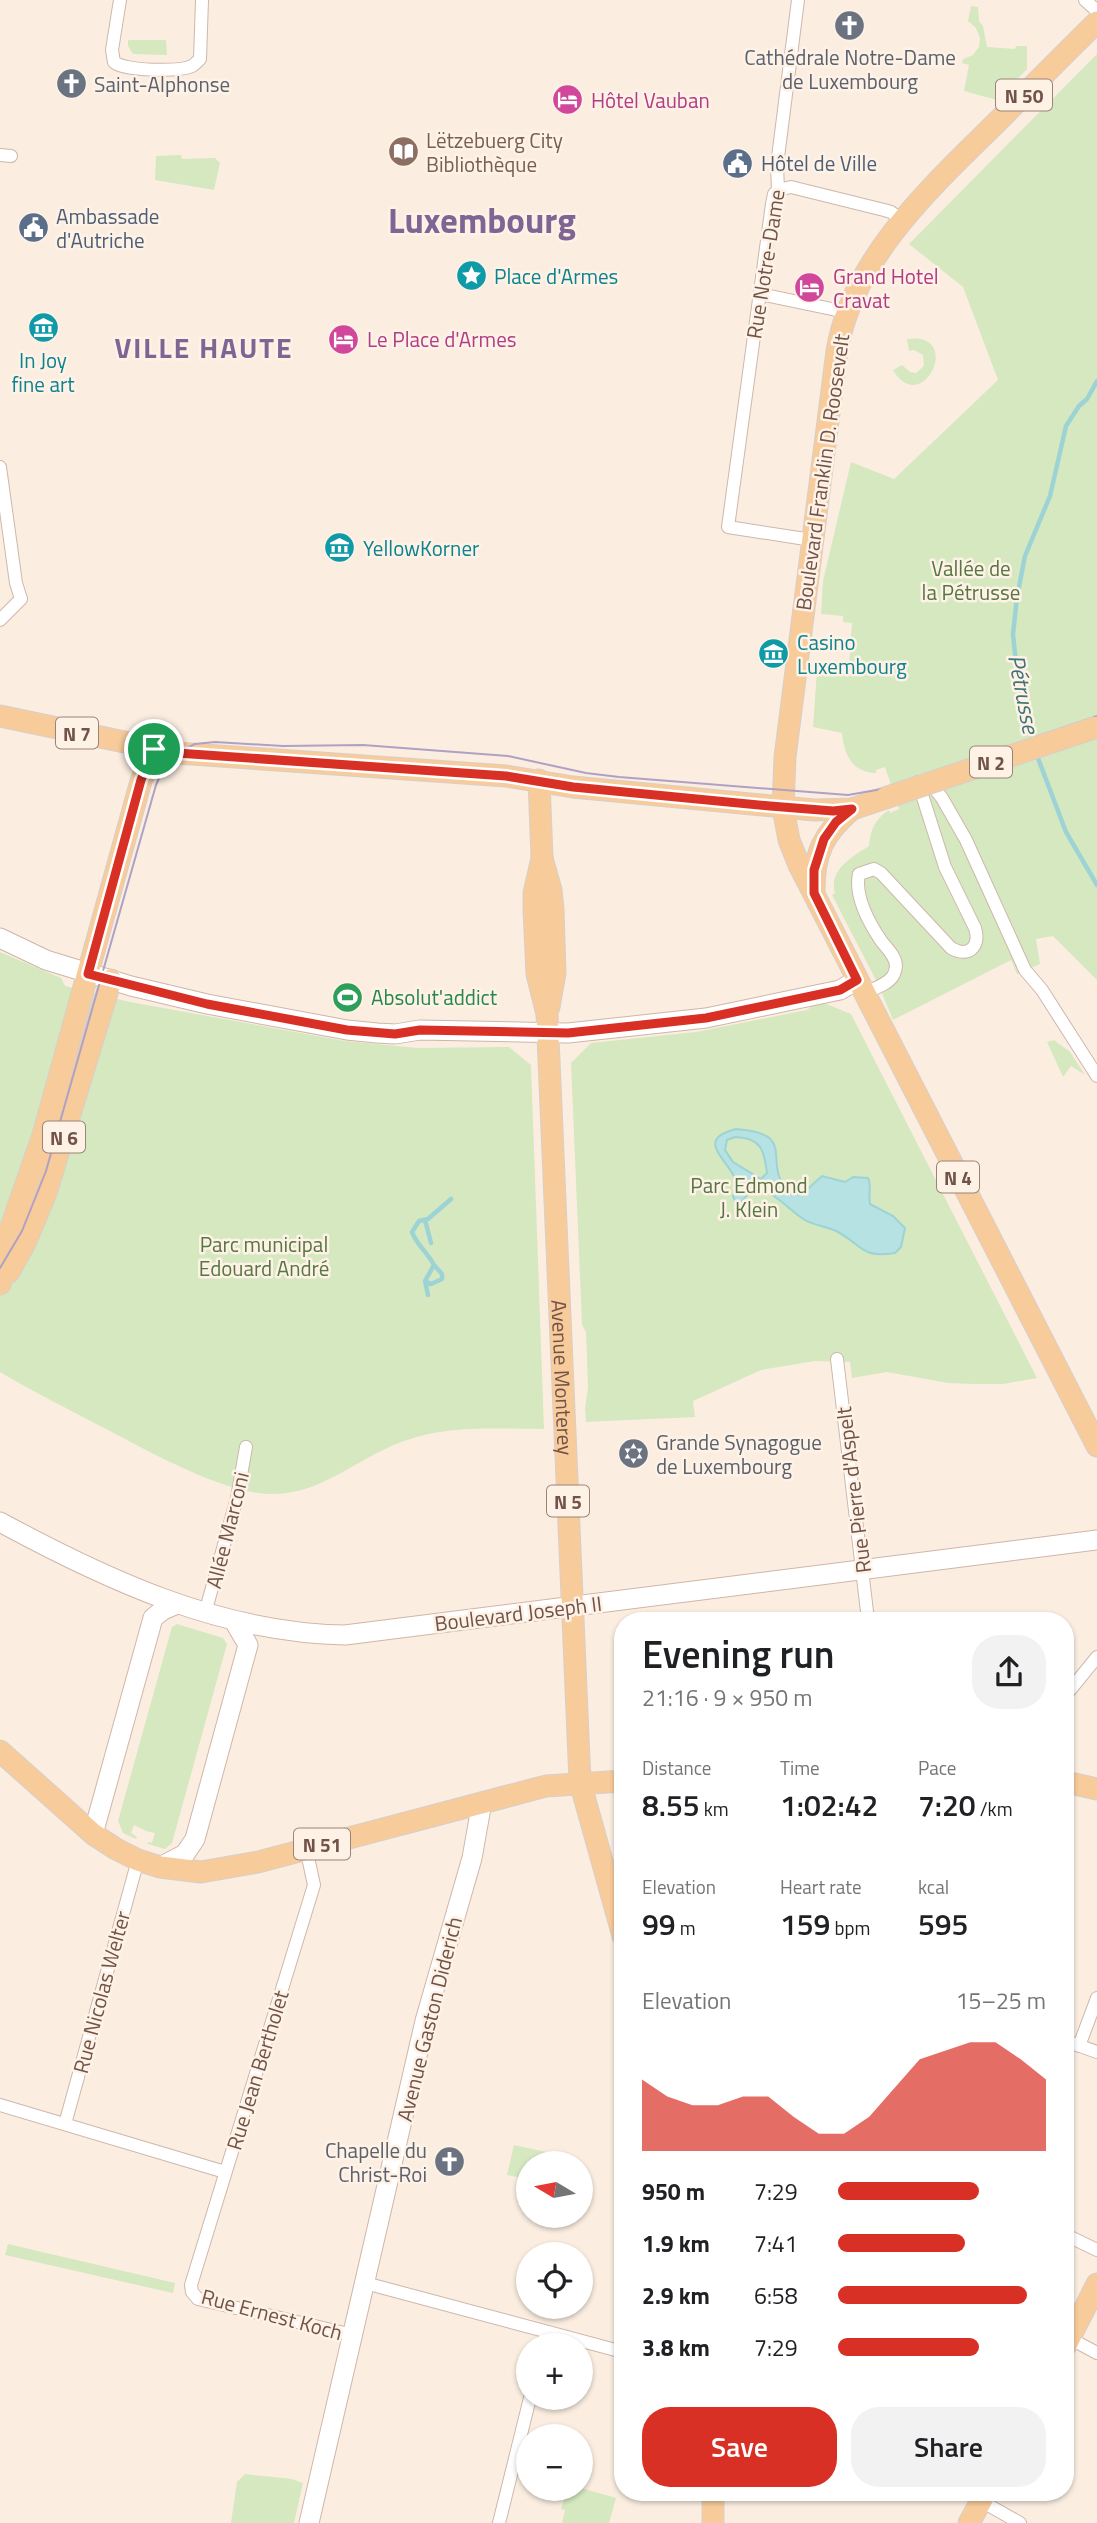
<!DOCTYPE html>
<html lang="en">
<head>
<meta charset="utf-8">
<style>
  :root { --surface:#fff; --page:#f2f2f2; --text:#202124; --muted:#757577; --accent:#d93025 }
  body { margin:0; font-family:"Titillium Web",sans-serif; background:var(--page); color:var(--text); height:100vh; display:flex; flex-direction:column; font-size:26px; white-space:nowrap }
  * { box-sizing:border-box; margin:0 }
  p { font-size:23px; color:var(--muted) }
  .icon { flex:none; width:38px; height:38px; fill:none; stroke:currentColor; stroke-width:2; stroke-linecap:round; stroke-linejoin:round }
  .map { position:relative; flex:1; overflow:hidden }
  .panel { position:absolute; left:614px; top:1612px; width:460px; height:889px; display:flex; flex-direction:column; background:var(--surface); border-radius:28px; box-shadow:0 2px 5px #0004 }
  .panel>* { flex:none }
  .needle { width:46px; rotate:280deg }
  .controls { position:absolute; left:516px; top:2151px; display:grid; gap:14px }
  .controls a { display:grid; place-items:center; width:77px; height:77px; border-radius:50%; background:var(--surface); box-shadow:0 2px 5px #0004; font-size:35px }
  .pin { position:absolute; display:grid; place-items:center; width:60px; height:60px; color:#fff; margin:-30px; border:4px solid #fff; border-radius:50%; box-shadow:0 2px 7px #0007 }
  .round { display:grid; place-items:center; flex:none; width:74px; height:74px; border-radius:28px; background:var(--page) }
  .overview { display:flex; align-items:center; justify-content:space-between; height:119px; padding:0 28px }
  h1 { font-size:38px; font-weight:600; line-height:52px }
  .metrics { display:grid; grid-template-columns:repeat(3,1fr); gap:10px; height:119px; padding:7px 28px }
  .metrics div { display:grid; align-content:center }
  .metrics b { font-size:30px; font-weight:600 }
  .metrics small { font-size:19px; font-weight:400 }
  .metrics p { font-size:19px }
  .chart { height:196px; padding:14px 28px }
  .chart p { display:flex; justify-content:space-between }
  .chart svg { width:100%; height:126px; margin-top:7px; fill:var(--accent); opacity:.7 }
  .primary-button { display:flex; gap:14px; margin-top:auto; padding:14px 28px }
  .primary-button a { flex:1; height:80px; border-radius:28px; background:var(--accent); color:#fff; font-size:28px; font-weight:600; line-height:80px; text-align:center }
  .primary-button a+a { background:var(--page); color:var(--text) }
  ul { padding:0 28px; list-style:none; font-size:23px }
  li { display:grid; grid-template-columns:112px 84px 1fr; align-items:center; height:52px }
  li i { height:18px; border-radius:9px; background:var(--accent) }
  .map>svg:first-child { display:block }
  .green { fill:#d5e8c0 }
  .water { fill:#b6e2e3; stroke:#9dd3d5; stroke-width:2; fill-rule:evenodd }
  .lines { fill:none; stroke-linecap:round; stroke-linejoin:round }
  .stream { stroke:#9dd3d5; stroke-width:4.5 }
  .street-casing { stroke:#ceb7ab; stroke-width:14 }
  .secondary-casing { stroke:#d0b5a8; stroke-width:21 }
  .primary-casing { stroke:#d7cfcc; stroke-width:23 }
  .street { stroke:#fff; stroke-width:12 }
  .secondary { stroke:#fff; stroke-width:19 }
  .primary { stroke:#f8cb9b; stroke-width:21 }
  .tram { stroke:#afa1c3; stroke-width:2 }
  .primary-bridge-casing { stroke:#d7cfcc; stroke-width:23; stroke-linecap:butt }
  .primary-bridge { stroke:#f8cb9b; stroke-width:21 }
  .route-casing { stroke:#fff; stroke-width:14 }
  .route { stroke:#d93025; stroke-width:9 }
  .labels { text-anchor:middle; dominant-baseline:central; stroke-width:5; stroke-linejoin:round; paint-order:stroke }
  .shield { fill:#fef2e6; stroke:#9b8378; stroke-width:2 }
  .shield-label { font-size:19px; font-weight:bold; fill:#715349 }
  .worship-label { font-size:21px; fill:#5b616d; stroke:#fef2e6; text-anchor:start }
  .hotel-label { font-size:21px; fill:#b23c85; stroke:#fef2e6; text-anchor:start }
  .education-label { font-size:21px; fill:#785e54; stroke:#fef2e6; text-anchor:start }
  .service-label { font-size:21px; fill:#4e5e75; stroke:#fef2e6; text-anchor:start }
  .street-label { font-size:21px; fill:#715349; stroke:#fef2e6 }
  .culture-label { font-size:21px; fill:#0d838f; stroke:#fef2e6; text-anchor:start }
  .park-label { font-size:21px; fill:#577742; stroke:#fef2e6 }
  .leisure-label { font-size:21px; fill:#27864d; stroke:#fef2e6; text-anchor:start }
  .water-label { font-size:23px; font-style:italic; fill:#3e7476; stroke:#fef2e6 }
  .district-label { font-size:28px; font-weight:bold; letter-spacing:2px; fill:#7f6594; stroke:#fef2e6 }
  .town-label { font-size:35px; font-weight:bold; fill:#7f6594; stroke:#fef2e6 }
</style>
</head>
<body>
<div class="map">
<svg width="1097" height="2523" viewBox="0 0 1097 2523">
  <rect width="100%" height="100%" fill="#fbeee1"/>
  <path class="green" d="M 971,6 L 978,7 L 979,21 L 983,26 L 987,47 L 1015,49 L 1016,46 L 1027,46 L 1027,69 L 997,100 L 964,91 L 969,65 L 962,63 L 963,59 L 973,55 L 979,47 L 980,38 L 976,28 L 968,21 Z
    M 128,40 L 166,40 L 167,55 L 133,54 L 128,46 Z
    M 1097,54 L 1097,980 L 1053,936 L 1036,939 L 1040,964 L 1017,974 L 1011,960 L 893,1020 L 879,986 L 832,895 L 835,893 C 828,870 853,856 869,846 C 870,830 875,819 889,810 L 890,813 L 899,809 L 885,767 L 876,770 L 876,773 C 852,772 844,755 842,733 L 813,727 L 817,670 L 839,671 L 840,666 L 849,666 L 852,623 L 843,622 L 843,616 L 821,614 L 823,581 L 851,462 L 894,479 L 998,380 L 963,287 L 909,244 Z
    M 181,155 L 182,159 L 215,158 L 220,163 L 214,190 L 155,180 L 156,156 Z
    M 907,339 C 965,331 922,419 893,370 L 902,365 L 910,372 L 916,373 L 924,366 L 923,355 L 914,350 L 909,351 Z
    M 0,952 L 61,978 L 65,986 L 130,1002 L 345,1041 L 418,1048 L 509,1047 L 531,1065 L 544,1429 C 498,1429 450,1425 407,1440 C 361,1455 321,1496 270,1494 C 223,1493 150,1452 108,1430 C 72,1411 35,1393 0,1372 Z
    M 824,1003 L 851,1014 L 1037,1378 L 1003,1384 L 973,1384 L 948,1383 L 887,1372 L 852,1378 L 850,1362 L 815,1361 L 761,1370 L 693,1401 L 695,1417 L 586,1422 L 585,1408 L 588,1388 L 586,1332 L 582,1325 L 571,1063 L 591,1043 L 696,1032 L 807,1010 L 812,1006 Z
    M 1054,1040 L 1070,1052 L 1085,1075 L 1071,1066 L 1063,1077 L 1047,1042 Z
    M 177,1624 L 223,1638 L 227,1644 L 172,1843 L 165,1849 L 148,1844 L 148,1842 L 152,1843 L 155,1833 L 146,1831 L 134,1825 L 131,1833 L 137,1837 L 136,1839 L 123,1833 L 118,1821 L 172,1627 Z
    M 514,2145 L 573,2158 L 574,2163 L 528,2163 L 528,2179 L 507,2175 Z
    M 8,2244 L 175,2283 L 173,2293 L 5,2255 Z
    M 245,2474 L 292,2479 L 303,2483 L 294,2523 L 231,2523 L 237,2482 Z
    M 581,2488 L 616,2498 L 609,2523 L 562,2523 L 565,2510 L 561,2509 L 567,2489 Z"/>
  <path class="water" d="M 736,1129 C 802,1134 758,1163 791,1194 L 801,1195 L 822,1176 L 845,1182 L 853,1177 L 868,1178 C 872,1186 868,1195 870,1204 L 893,1216 L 905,1228 L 901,1247 L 895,1253 C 860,1259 862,1244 836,1231 C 826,1226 815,1226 805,1220 C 791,1212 774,1191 759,1190 C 751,1189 747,1195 742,1201 L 735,1201 L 733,1196 C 735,1191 737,1185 735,1179 C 729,1160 693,1140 736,1129 ZM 735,1137 C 761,1138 764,1149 767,1173 L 761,1179 L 733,1162 L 725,1150 L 727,1140 Z"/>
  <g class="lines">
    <path class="stream" d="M 1033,741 L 1017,674 L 1013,634 L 1017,597 L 1025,556 L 1050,496 L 1066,426 L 1079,406 L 1087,399 L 1097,381
      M 1036,753 L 1066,832 L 1097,885
      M 425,1220 L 431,1243
      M 425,1281 L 431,1284 L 442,1279 L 442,1274 L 434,1265
      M 428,1295 L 425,1281 L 434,1265 C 428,1253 416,1244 412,1232 L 419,1221 L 428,1219 L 451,1199"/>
    <defs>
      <path id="street" d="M 120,0 L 112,50 L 114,62 C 124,71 179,72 192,66 C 195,64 197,62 200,59 L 202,0
        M 798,0 L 777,165 L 778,190 L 774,194 L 772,204 L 728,527 L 812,540
        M 1085,0 L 1097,11
        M 0,155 L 11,156
        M 778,190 L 791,187 L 884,210 L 891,212 L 902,220
        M 760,294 L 846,312
        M 0,467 L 16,583 L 21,599 L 0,620
        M 927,783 L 931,784 L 942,798 L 966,840 L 1025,970 L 1042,990 L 1097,1076
        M 864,993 C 873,989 887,985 893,976 C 894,975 896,968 896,966 C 896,957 887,948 882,942 C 869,923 854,897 859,874 L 874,869 L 881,873 L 951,948 C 968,958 981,947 975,928 L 945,867 L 918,782
        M 837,1359 L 868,1620
        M 205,1613 L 237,1498 L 246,1447
        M 1066,1695 L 1097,1657
        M 306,1848 L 314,1885 L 191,2285 L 192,2292 L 198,2299 L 353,2335
        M 1066,2041 L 1097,2052
        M 1079,2046 L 1097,1998
        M 0,2105 L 225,2172
        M 65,2124 L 138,1860
        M 1066,2235 L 1097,2250
        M 365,2283 L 623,2352
        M 1069,2338 L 1097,2353
        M 965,2492 L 1020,2523
        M 499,2523 L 530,2398"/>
      <path id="secondary" d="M 0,938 L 46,960 L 131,986 L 207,1004 L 347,1030 L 377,1033 L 395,1034 L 420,1030 L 568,1033 L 706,1018 L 840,990 L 857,980
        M 0,1522 C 107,1580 221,1633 345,1635 L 1097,1540
        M 93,1834 L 153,1618 L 163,1610 L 177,1604
        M 160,1867 L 185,1854 L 195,1839 L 248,1645 L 234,1621
        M 309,2523 L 425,2021 L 472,1858 L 482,1802"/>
      <g id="primary">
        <path d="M 1097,22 C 1062,56 1029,90 995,124 C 931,187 852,259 837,351 L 785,757 L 783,808 L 789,840 L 799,865 L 1097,1446"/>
        <path d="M 0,716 L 177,753 L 506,776 L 573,787 L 814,810 L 852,809 L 885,798"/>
        <path d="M 539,780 L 542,858 L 551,890 L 553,909 L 555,973 L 549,1007"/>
        <path id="s1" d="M 542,858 L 534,893 L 534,910 L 537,974 L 547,1014 L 580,1782 L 623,1936"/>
        <path d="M 814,891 C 814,853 823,834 852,809"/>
        <path d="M 9,1272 L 25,1243 L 46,1193 L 111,980"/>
        <path d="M 0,1284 L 5,1266 L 10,1230 L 43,1135 L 141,781 L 154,749"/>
        <path d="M 0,1751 L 93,1834 L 116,1849 L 138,1860 L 160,1867 L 201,1872 L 258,1862 L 546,1786 L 623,1781"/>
        <path d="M 1066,1782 L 1097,1789"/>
        <path d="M 1066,2345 L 1097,2284"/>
        <path d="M 713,2492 L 713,2523"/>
        <path d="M 969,2523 L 986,2492"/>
      </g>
    </defs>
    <use href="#street" class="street-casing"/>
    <use href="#secondary" class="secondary-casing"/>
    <use href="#primary" class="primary-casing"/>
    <use href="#street" class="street"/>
    <use href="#secondary" class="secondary"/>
    <use href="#primary" class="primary"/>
    <path class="tram" d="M 0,1268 L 22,1231 L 46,1171 L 156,785 L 164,767 L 177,753 L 195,744 L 215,742 L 283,746 L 363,745 L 508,756 L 586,773 L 619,777 L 848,795 L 882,789 L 1097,716"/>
    <defs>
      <path id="primary-bridge" d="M 885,798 L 1097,727"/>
    </defs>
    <use href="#primary-bridge" class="primary-bridge-casing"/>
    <use href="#primary-bridge" class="primary-bridge"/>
  </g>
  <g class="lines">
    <defs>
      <path id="route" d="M 154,749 L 177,753 L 506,776 L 573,787 L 770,806 L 833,811 L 852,809 L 836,822 L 824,839 L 814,870 L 814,893 L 857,980 L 840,990 L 706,1018 L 568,1033 L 420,1030 L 395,1034 L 347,1030 L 207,1004 L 88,974 L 141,780 Z"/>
    </defs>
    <use href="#route" class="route-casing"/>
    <use href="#route" class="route"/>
  </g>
  <defs>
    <symbol id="church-disc" viewBox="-11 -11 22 22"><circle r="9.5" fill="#6b7280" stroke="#fef2e6"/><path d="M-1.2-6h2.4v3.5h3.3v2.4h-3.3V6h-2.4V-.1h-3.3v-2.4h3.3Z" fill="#fff"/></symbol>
    <symbol id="hotel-disc" viewBox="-11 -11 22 22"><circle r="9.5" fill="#d1479c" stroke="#fef2e6"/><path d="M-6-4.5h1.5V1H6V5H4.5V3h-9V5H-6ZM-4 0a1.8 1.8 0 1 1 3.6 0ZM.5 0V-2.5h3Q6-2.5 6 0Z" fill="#fff"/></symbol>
    <symbol id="library-disc" viewBox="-11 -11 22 22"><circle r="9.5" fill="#8d6e63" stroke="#fef2e6"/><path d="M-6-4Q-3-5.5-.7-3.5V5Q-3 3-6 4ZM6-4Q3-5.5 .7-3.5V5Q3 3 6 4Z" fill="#fff"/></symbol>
    <symbol id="civic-disc" viewBox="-11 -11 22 22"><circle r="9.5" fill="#5c6f8a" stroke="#fef2e6"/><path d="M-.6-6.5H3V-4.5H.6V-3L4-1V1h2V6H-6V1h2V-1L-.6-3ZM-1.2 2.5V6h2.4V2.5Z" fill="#fff"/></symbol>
    <symbol id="sight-disc" viewBox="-11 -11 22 22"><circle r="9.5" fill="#0f9aa8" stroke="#fef2e6"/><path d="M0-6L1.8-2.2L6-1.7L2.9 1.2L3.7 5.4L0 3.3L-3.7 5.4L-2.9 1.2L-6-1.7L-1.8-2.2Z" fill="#fff"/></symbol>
    <symbol id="museum-disc" viewBox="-11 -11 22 22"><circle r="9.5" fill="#0f9aa8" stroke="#fef2e6"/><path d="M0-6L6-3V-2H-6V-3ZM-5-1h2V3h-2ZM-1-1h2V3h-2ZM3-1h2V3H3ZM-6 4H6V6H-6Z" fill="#fff"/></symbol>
    <symbol id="stadium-disc" viewBox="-11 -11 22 22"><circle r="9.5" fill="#2e9e5b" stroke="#fef2e6"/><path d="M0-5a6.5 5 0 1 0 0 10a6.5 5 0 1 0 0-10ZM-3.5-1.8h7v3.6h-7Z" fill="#fff"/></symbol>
    <symbol id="synagogue-disc" viewBox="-11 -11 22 22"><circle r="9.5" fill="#6b7280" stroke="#fef2e6"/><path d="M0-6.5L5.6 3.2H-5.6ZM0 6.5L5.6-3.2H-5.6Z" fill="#fff"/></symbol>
  </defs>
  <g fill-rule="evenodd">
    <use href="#church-disc" x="832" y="8" width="35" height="35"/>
    <use href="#church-disc" x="54" y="66" width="35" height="35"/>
    <use href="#hotel-disc" x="550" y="82" width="35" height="35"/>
    <use href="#library-disc" x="386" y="134" width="35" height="35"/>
    <use href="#civic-disc" x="720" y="146" width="35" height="35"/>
    <use href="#civic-disc" x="16" y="210" width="35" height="35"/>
    <use href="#sight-disc" x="454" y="258" width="35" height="35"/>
    <use href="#hotel-disc" x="792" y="270" width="35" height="35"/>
    <use href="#museum-disc" x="26" y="310" width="35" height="35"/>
    <use href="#hotel-disc" x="326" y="322" width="35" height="35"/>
    <use href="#museum-disc" x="322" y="530" width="35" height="35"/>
    <use href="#museum-disc" x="756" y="636" width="35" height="35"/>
    <use href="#stadium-disc" x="330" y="980" width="35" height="35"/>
    <use href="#synagogue-disc" x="616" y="1436" width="35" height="35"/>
    <use href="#church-disc" x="432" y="2144" width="35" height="35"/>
  </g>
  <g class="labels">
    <g class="shield">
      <rect x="996" y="79.5" width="56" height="31" rx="5"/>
      <rect x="56" y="717.5" width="42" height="31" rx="5"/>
      <rect x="970" y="746.5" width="42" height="31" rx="5"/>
      <rect x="43" y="1121.5" width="42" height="31" rx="5"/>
      <rect x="937" y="1161.5" width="42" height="31" rx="5"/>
      <rect x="547" y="1485.5" width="42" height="31" rx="5"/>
      <rect x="294" y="1828.5" width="56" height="31" rx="5"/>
    </g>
    <g class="shield-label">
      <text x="1024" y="95">N 50</text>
      <text x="77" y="733">N 7</text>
      <text x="991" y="762">N 2</text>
      <text x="64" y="1137">N 6</text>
      <text x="958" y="1177">N 4</text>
      <text x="568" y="1501">N 5</text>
      <text x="322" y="1844">N 51</text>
    </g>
    <g class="worship-label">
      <text x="850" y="57" text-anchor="middle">Cathédrale Notre-Dame<tspan x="850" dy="24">de Luxembourg</tspan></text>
      <text x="94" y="84">Saint-Alphonse</text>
      <text x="656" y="1442">Grande Synagogue<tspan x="656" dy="24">de Luxembourg</tspan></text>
      <text x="427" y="2150" text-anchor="end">Chapelle du<tspan x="427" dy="24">Christ-Roi</tspan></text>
    </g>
    <g class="hotel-label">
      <text x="591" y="100">Hôtel Vauban</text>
      <text x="833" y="276">Grand Hotel<tspan x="833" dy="24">Cravat</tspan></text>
      <text x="367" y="339">Le Place d'Armes</text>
    </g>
    <g class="education-label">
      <text x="426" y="140">Lëtzebuerg City<tspan x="426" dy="24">Bibliothèque</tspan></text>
    </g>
    <g class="service-label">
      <text x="761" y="163">Hôtel de Ville</text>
      <text x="56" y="216">Ambassade<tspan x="56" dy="24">d'Autriche</tspan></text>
    </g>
    <g class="street-label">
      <text transform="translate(765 264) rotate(-81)">Rue Notre-Dame</text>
      <text transform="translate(822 472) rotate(-82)">Boulevard Franklin D. Roosevelt</text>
      <text stroke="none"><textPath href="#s1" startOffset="522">Avenue Monterey</textPath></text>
      <text transform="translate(853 1490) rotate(-97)">Rue Pierre d'Aspelt</text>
      <text transform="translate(227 1530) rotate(-76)">Allée Marconi</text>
      <text transform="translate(518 1613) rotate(-7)">Boulevard Joseph II</text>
      <text transform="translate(101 1992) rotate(-75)">Rue Nicolas Welter</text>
      <text transform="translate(429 2019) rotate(-76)">Avenue Gaston Diderich</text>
      <text transform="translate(257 2070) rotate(-73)">Rue Jean Bertholet</text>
      <text transform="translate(272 2314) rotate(15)">Rue Ernest Koch</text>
    </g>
    <g class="culture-label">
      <text x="494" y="276">Place d'Armes</text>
      <text x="43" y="360" text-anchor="middle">In Joy<tspan x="43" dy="24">fine art</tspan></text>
      <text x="363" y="548">YellowKorner</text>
      <text x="797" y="642">Casino<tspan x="797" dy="24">Luxembourg</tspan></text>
    </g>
    <g class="park-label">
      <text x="971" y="568">Vallée de<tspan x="971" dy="24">la Pétrusse</tspan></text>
      <text x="749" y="1185">Parc Edmond<tspan x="749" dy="24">J. Klein</tspan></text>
      <text x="264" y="1244">Parc municipal<tspan x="264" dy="24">Edouard André</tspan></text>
    </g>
    <g class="leisure-label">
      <text x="371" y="997">Absolut'addict</text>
    </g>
    <g class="water-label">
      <text transform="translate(1024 694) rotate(79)">Pétrusse</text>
    </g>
    <g class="district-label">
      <text x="204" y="347">VILLE HAUTE</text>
    </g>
    <g class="town-label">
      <text x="482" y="220">Luxembourg</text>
    </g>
  </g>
</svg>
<div class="controls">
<a><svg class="needle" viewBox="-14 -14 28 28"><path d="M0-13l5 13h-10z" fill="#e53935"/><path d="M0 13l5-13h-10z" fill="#757577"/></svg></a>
<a><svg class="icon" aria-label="locate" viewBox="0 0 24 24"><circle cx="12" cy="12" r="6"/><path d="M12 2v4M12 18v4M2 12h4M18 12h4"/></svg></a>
<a>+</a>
<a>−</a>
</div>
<div class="pin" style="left:154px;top:749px;background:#1e9e55"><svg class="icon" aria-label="arrive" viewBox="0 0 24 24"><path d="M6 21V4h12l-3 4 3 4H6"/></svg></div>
<section class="panel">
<div class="overview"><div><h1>Evening run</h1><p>21:16 · 9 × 950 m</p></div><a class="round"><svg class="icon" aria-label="share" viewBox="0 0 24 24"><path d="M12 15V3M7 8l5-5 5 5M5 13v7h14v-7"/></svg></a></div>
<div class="metrics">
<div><p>Distance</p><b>8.55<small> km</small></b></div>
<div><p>Time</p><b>1:02:42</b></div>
<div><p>Pace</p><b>7:20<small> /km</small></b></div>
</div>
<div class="metrics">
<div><p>Elevation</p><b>99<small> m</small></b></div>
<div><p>Heart rate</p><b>159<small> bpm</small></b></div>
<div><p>kcal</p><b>595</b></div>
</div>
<div class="chart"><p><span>Elevation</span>15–25 m</p>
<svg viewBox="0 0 160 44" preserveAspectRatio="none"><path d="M0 44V19L10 25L20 28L30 28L40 25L50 25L60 32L70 38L80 38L90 32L100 22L110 12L120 9L130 6L140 6L150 12L160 19V44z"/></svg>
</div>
<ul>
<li><b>950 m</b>7:29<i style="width:68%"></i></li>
<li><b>1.9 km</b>7:41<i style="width:61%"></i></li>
<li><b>2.9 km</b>6:58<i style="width:91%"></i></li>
<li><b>3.8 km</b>7:29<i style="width:68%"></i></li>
</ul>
<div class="primary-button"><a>Save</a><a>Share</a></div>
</section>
</div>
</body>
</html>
